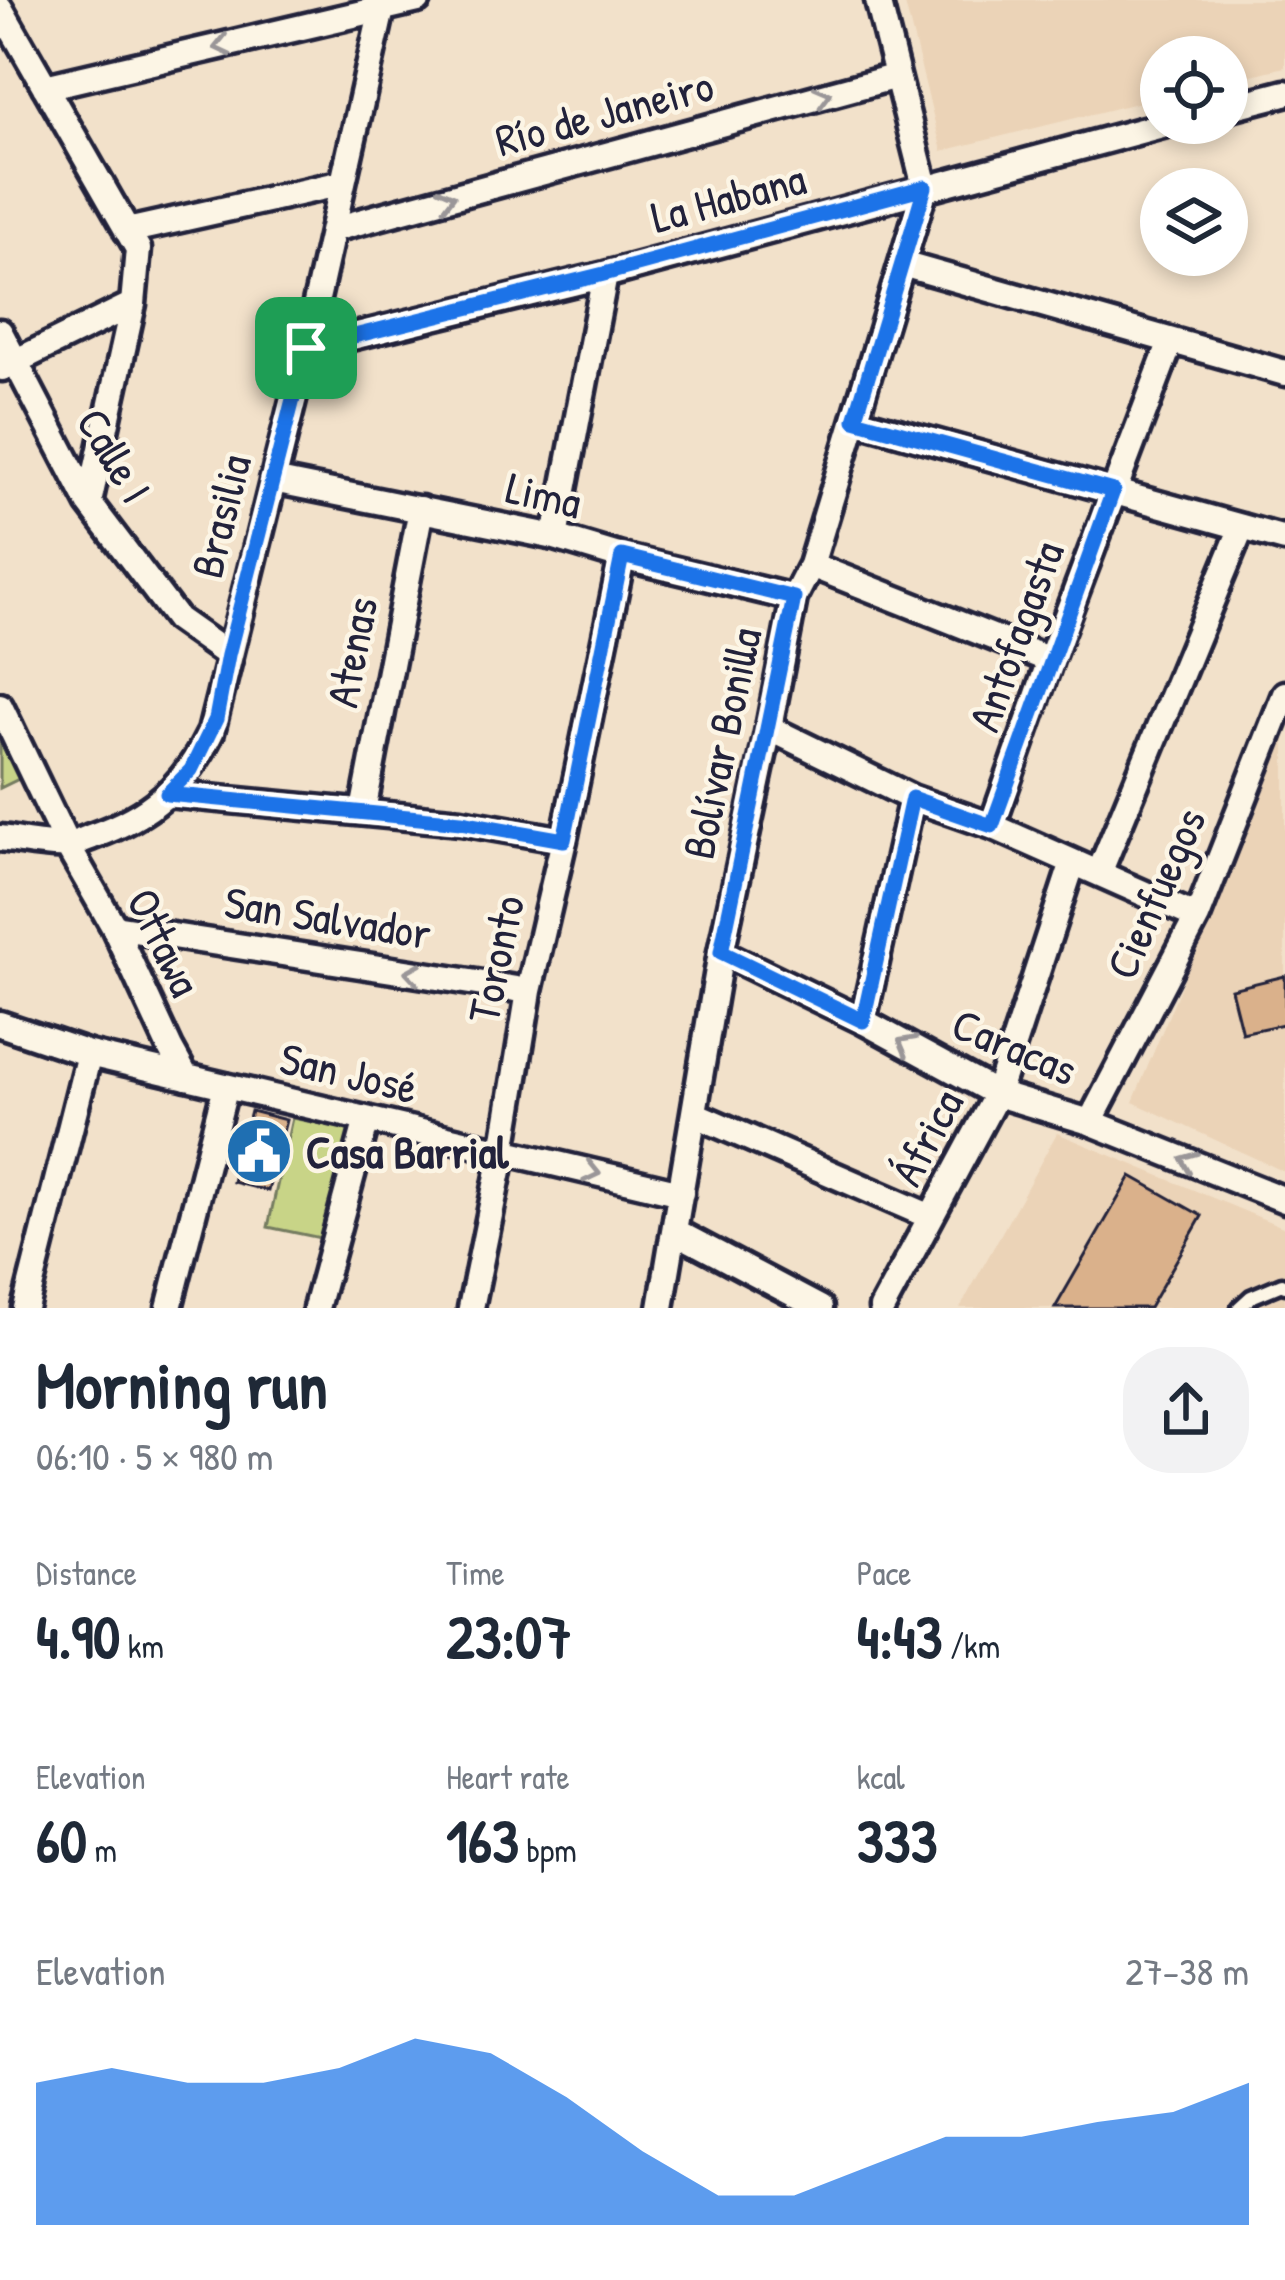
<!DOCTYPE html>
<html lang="en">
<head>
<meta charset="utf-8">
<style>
  :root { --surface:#fff; --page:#f2f2f3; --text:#1f2937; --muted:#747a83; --accent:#1a73e8 }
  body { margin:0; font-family:"Patrick Hand",sans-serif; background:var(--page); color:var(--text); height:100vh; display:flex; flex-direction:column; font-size:45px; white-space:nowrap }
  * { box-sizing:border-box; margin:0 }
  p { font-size:39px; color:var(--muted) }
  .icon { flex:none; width:66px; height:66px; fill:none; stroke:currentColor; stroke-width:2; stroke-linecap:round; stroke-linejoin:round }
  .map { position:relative; height:1308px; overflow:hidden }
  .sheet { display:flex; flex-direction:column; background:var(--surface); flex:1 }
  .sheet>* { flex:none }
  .tools { position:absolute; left:1140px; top:36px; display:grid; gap:24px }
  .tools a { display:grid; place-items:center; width:108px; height:108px; border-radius:50%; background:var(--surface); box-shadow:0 6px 18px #0003; font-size:60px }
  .pin { position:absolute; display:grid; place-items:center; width:102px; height:102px; color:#fff; margin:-51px; border-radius:24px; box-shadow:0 6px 18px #0006 }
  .round { display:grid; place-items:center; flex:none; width:126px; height:126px; border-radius:48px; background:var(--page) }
  .head { display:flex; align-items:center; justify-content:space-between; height:204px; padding:0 36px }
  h1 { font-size:66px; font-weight:800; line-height:90px }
  .stats { display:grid; grid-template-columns:repeat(3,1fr); gap:18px; height:204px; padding:12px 36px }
  .stats div { display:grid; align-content:center }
  .stats b { font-size:60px; font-weight:800 }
  .stats small { font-size:33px; font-weight:400 }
  .stats p { font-size:33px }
  .chart { height:336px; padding:24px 36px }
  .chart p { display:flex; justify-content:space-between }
  .chart svg { width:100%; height:216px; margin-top:12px; fill:var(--accent); opacity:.7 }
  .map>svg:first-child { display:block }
  .built { fill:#ebd3b7 }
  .green { fill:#c8d487; stroke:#757b61; stroke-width:3 }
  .building { fill:#dab18b; stroke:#22223b; stroke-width:3 }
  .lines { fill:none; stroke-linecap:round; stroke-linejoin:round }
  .service-casing { stroke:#22223b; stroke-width:21 }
  .minor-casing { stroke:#22223b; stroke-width:33 }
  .service { stroke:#fcf5e5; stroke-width:12 }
  .minor { stroke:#fcf5e5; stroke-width:24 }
  .oneway { stroke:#9a9698 }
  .route-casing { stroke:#fff; stroke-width:24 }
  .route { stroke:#1a73e8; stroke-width:15 }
  .labels { text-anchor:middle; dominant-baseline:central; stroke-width:9; stroke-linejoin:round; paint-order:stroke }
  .street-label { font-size:45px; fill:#22223b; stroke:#fcf5e5 }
  .poi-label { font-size:45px; font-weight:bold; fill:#22223b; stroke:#fcf5e5; text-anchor:start }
</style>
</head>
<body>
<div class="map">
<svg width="1285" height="1308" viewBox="0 0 1285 1308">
  <rect width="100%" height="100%" fill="#f2e1ca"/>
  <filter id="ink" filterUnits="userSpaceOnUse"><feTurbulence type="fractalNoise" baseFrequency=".00833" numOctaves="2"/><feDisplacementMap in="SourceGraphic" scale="24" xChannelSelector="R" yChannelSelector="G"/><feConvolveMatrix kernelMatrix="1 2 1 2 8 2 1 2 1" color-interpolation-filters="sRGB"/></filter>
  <g filter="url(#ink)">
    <path class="built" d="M 904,0 L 1285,0 L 1285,67 L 1227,81 L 1227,57 L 1161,57 L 1161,97 L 942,151 Z
      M 1285,734 L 1285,1172 L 1133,1102 Z
      M 1057,1133 L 1285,1228 L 1285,1308 L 960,1308 Z"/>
    <path class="green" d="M 0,716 L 29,774 L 0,788 Z
      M 292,1118 L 354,1130 L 330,1240 L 268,1227 Z"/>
    <path class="building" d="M 1285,976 L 1285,1032 L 1283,1024 L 1242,1033 L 1231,989 Z
      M 251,1111 L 286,1120 L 268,1191 L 233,1182 Z
      M 1131,1176 L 1202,1216 L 1149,1308 L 1055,1308 Z"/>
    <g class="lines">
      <defs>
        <path id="service" d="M 1239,1308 L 1251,1297 L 1282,1284 L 1285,1286"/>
        <path id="minor" d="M 0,8 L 138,249 L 133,304 L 89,503
          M 45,87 L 418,0
          M 1227,108 L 1285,93
          M 334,229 L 897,76
          M 127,231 L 343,183
          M 902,264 L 1285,373
          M 0,332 L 89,503 L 177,619 L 228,655
          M 306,348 L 605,275 L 1170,123
          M 2,368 L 133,304
          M 855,420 L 1285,539
          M 273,480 L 555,537 L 622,557 L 794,598
          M 555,537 L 605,275
          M 811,565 L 1050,660
          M 0,706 L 67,845 L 114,927 L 170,1048 L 186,1077
          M 769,728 L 912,798 L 992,826 L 1197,917
          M 167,794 L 461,822 L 564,840
          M 363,811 L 421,509
          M 992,826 L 1050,660 L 1171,341
          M 0,838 C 19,840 48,847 66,845 C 75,844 85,839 93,836 C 150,816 185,786 211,732 L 306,348 L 384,0
          M 1099,873 L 1242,527
          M 114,927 L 529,991
          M 721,952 L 863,1021 L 997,1094 L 1090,1122 L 1285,1200
          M 863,1021 L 912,798
          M 0,1024 L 89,1054 L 681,1193
          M 694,1114 L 931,1217
          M 1090,1122 L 1197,917 L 1285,694
          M 674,1231 L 820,1308
          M 25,1308 L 89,1054
          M 169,1308 L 226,1086
          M 316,1308 L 367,1119
          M 471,1308 L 503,1151 L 529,991 L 564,840 L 622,557
          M 661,1308 L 721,952 L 769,728 L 794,598 L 811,565 L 925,187 L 878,0
          M 882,1308 L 997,1094 L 1073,862"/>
      </defs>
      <use href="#service" class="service-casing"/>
      <use href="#minor" class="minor-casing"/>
      <use href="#service" class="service"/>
      <use href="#minor" class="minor"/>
    </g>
    <defs><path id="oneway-chevron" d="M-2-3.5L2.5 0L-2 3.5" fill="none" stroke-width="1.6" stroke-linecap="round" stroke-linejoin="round" transform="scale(3)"/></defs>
    <g class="oneway">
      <use href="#oneway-chevron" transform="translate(222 46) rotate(167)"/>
      <use href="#oneway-chevron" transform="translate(823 96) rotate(-15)"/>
      <use href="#oneway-chevron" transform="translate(447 198) rotate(-15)"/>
      <use href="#oneway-chevron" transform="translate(413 973) rotate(-171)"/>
      <use href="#oneway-chevron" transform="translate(906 1044) rotate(-151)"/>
      <use href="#oneway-chevron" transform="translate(1188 1161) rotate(-158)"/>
      <use href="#oneway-chevron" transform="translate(592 1172) rotate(13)"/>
    </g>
  </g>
  <g class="lines" filter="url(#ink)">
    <defs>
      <path id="route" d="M 925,187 L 855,420 L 1113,491 L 992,826 L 912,798 L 863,1021 L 721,952 L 794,598 L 622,556 L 564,840 L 461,822 L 167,794 L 191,770 L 216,719 L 228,655 L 306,348 L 604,274 Z"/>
    </defs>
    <use href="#route" class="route-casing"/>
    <use href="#route" class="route"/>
  </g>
  <defs>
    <symbol id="civic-disc" viewBox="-11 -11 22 22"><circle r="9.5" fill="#1f6fb2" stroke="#fcf5e5"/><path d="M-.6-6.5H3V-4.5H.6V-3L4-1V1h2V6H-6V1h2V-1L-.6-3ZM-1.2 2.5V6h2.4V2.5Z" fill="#fff"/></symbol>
  </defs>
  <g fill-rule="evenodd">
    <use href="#civic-disc" x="221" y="1113" width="76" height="76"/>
  </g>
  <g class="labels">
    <g class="street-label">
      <text transform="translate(604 112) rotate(-15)">Río de Janeiro</text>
      <text transform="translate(728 197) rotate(-15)">La Habana</text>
      <text transform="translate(115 455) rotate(59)">Calle I</text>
      <text transform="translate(544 494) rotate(13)">Lima</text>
      <text transform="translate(220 516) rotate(-76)">Brasilia</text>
      <text transform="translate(1015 636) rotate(-70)">Antofagasta</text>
      <text transform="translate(351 652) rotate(-79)">Atenas</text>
      <text transform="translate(721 743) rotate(-78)">Bolívar Bonilla</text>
      <text transform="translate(1155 893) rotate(-66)">Cienfuegos</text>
      <text transform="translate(328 917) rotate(9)">San Salvador</text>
      <text transform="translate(165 942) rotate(64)">Ottawa</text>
      <text transform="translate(495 959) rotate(-78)">Toronto</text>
      <text transform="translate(1015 1046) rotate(23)">Caracas</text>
      <text transform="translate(349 1072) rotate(13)">San José</text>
      <text transform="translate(926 1137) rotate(-62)">África</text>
    </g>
    <g class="poi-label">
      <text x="306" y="1151">Casa Barrial</text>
    </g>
  </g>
</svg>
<div class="tools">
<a><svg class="icon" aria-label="locate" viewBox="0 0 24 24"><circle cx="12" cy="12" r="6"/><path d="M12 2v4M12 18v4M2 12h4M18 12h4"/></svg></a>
<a><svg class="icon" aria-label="layers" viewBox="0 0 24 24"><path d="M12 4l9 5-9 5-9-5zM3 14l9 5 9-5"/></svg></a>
</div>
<div class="pin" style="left:306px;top:348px;background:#1e9e55"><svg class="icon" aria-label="arrive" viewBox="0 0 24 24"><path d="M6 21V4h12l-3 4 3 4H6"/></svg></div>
</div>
<section class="sheet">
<div class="head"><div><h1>Morning run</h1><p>06:10 · 5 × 980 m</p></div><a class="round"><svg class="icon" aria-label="share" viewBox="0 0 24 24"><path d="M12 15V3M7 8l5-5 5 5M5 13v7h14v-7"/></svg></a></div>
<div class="stats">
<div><p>Distance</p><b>4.90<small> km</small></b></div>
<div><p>Time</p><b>23:07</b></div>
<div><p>Pace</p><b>4:43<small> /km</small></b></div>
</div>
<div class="stats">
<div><p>Elevation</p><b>60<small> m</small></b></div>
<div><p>Heart rate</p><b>163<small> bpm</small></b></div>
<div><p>kcal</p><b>333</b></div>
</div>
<div class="chart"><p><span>Elevation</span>27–38 m</p>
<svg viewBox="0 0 160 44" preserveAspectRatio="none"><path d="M0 44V15L10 12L20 15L30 15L40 12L50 6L60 9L70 18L80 29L90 38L100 38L110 32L120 26L130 26L140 23L150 21L160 15V44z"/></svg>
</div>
</section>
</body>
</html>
